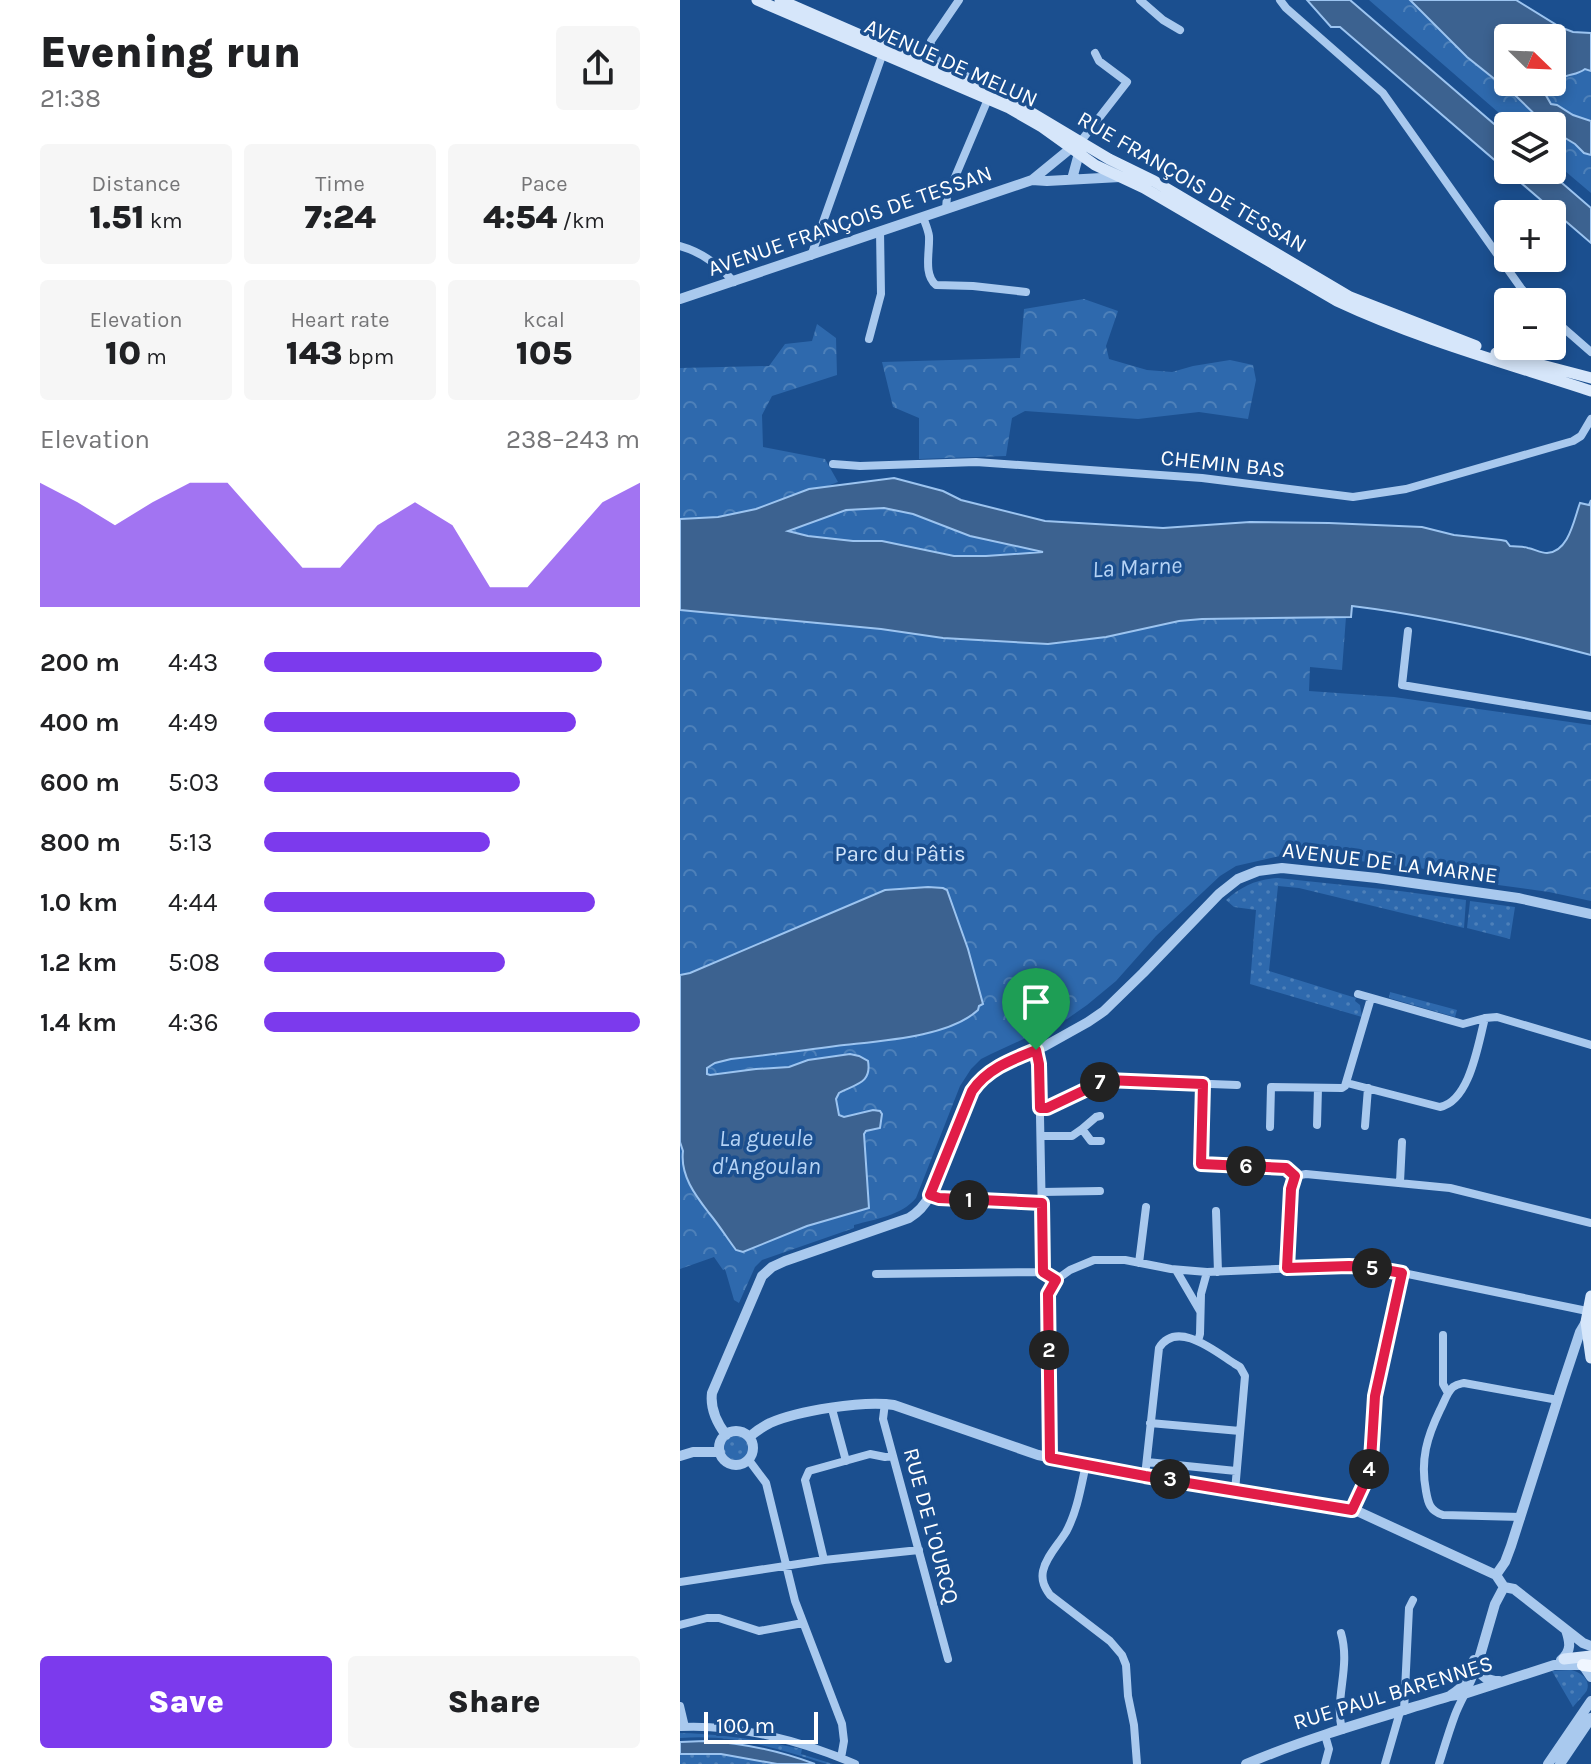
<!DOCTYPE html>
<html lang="en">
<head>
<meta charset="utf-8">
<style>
  :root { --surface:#fff; --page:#f6f6f6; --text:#202124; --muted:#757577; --accent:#7c3aed }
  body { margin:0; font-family:Karla,sans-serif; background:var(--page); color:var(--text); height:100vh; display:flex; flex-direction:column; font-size:30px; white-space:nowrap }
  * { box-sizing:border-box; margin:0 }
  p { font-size:26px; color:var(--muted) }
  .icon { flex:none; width:44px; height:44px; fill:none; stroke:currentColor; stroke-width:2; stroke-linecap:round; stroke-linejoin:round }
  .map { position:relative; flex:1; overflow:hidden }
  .side { display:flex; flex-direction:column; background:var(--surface); width:680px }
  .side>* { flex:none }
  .needle { width:52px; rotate:113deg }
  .fabs { position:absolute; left:814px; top:24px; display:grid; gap:16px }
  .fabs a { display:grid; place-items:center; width:72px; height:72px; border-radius:8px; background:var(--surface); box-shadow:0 4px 12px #0003; font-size:40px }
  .scale { position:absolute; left:24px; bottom:20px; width:114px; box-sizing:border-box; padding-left:8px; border:4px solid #fff; border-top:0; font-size:22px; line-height:28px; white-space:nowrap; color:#fff; -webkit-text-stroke:6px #1b4f8f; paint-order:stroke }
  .pin { position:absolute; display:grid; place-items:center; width:68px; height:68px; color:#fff; margin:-82px -34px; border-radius:50% 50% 50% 0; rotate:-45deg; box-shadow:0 0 8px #0007 }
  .pin .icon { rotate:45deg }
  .km { position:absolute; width:40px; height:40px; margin:-20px; border-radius:50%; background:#222; color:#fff; font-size:22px; line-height:40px; text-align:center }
  .round { display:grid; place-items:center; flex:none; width:84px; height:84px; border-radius:8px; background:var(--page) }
  .headline { display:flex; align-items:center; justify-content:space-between; height:136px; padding:0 40px }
  h1 { font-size:44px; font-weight:800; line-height:60px }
  .stats { display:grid; grid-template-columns:repeat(3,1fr); gap:12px; height:136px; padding:8px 40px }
  .stats div { display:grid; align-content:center; border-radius:8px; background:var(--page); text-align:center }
  .stats b { font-size:34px; font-weight:800 }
  .stats small { font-size:22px; font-weight:400 }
  .stats p { font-size:22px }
  .chart { height:224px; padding:16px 40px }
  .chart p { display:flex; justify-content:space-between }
  .chart svg { width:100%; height:144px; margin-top:8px; fill:var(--accent); opacity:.7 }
  .cta { display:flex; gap:16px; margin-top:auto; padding:16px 40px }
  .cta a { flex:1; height:92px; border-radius:8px; background:var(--accent); color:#fff; font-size:32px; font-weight:800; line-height:92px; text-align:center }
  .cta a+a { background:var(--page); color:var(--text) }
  ul { padding:0 40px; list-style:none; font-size:26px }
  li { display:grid; grid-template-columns:128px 96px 1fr; align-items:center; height:60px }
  li i { height:20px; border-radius:10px; background:var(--accent) }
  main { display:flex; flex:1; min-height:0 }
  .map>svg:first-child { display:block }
  .grass { fill:url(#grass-dots) }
  .forest { fill:url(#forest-crowns) }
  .water { fill:#3c6290; stroke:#9cc4f0; stroke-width:2; fill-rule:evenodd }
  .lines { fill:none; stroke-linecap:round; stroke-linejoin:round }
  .minor { stroke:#a9c9ee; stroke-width:8 }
  .tertiary { stroke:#a9c9ee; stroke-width:10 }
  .secondary { stroke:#d6e6fa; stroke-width:11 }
  .primary { stroke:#f0f6ff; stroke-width:12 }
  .route-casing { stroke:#fff; stroke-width:16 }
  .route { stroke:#e11d48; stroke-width:10 }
  .labels { text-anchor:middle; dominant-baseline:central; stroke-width:7; stroke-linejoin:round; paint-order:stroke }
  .street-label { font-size:22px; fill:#fff; stroke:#1b4f8f }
  .park-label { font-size:22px; fill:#cfe3fa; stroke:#1b4f8f }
  .water-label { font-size:24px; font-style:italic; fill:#b5d3f5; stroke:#1b4f8f }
</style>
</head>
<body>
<main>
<section class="side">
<div class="headline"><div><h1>Evening run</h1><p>21:38</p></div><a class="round"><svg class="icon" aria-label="share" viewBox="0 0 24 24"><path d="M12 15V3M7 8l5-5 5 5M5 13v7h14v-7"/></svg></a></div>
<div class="stats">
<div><p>Distance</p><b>1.51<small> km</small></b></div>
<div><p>Time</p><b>7:24</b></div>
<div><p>Pace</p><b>4:54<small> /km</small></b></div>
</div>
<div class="stats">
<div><p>Elevation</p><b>10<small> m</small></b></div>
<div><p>Heart rate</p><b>143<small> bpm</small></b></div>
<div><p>kcal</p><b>105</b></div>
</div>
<div class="chart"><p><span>Elevation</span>238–243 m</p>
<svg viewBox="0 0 160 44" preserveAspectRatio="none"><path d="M0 44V6L10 12L20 19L30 12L40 6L50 6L60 19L70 32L80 32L90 19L100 12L110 19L120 38L130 38L140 25L150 12L160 6V44z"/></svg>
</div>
<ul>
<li><b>200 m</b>4:43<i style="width:90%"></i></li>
<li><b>400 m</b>4:49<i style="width:83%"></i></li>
<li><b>600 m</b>5:03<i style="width:68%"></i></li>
<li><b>800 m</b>5:13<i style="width:60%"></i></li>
<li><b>1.0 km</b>4:44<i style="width:88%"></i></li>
<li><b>1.2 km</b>5:08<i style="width:64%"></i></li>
<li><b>1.4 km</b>4:36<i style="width:100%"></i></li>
</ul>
<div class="cta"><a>Save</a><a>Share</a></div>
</section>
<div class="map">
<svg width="911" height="1764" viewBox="0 0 911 1764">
  <defs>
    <pattern id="grass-dots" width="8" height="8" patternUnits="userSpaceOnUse" patternTransform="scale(2)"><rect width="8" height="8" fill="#2e69ad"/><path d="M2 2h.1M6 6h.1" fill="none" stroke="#4d80b9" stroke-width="1.8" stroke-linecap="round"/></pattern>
    <pattern id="forest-crowns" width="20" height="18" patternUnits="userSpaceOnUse" patternTransform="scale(2)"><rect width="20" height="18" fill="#2e69ad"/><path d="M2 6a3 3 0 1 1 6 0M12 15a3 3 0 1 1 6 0" fill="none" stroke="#4d80b9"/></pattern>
  </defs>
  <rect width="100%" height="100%" fill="#1b4f8f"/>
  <path class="grass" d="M 598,878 L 720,891 L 786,900 L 784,928 L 619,888 L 598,886 L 589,971 L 676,998 L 675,1001 L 680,1005 L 682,1017 L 570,984 L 576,910 L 554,907 L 546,900 C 562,886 577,879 598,878 Z
    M 790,901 L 835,907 L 830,939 L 787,928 Z
    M 710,992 L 777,1010 L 775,1017 L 709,998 Z
    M44 1448a12 12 0 1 1 24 0a12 12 0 1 1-24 0Z
    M 891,1670 C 899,1672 911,1678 907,1690 C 905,1694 897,1702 893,1707 L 872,1671 Z
    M 0,1733 C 42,1734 81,1740 122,1749 L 121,1754 L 153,1764 L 147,1764 C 95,1748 55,1734 0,1738 Z
    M 0,1754 L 41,1754 L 97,1764 L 0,1764 Z"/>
  <path class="forest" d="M 689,0 L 730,0 L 787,57 L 837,97 L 867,126 L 834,126 Z
    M 906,69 L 911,71 L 911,121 L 893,115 L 877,105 L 871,104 L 863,92 L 866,84 L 879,82 L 880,79 C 889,73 896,76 906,69 Z
    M 872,130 L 895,144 L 904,153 L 911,155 L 911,193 L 872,160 Z
    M 404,299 L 438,311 L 426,346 L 429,359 L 467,370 L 492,372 L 513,366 L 550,360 L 573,365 L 576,380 L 568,419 L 519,412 L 458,419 L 345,411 L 332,418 L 326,456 L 239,459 L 239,418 L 213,407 L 202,362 L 340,358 L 344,309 Z
    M 137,324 L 156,338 L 157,375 L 92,396 L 82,415 L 83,447 L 145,459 L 158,482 L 117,498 L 53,517 L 0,522 L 0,368 L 89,366 L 105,344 L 132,341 Z
    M 204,508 L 233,514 L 290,536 L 366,552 L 306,556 L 274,556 L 202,541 L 173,541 L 128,536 L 106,531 L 166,510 Z
    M 0,610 L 201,629 L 264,638 L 368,644 L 426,637 L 499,621 L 522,619 L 666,617 L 662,670 L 630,667 L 629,691 L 714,697 L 911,725 L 911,901 L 869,892 L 796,882 L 787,874 L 613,853 L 556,866 L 540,876 L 476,936 L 436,981 L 407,1005 L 387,1019 L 311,1054 L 301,1059 L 291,1069 L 280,1086 L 236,1198 C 221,1216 195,1219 174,1225 L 174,1228 L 82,1260 L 75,1267 L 59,1303 L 54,1300 L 45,1269 L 43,1270 L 34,1257 L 0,1269 Z"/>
  <path class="water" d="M 627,0 L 670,0 L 828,136 L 828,170 L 867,170 L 911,208 L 911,243 L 660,27 L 651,27 Z
    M 730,0 L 836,0 L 880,27 L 893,32 L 911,33 L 911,71 L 905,69 C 896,76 889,73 880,79 L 879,82 L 866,84 L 864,92 L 871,104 L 877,105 L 893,115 L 911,121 L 911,155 L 904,153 L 895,144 L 872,130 L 872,126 L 867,126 L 837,97 L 787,57 ZM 872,38 L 872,82 L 828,82 L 828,38 Z
    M 214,478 L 263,491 L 281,500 L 365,521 L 483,528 L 570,522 L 649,523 L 742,527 L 774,535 L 821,540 L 826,541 L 830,546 C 836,547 842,546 848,548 C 854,549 861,553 867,553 C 889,552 894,519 900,503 L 909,505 L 911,500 L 911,655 C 832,634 753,616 672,606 L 671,617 L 522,619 L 499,621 L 426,637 L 368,644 L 263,638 L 201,629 L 0,610 L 0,519 L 38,517 L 76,509 L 129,489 ZM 204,508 L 233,514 L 290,536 L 363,552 L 306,556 L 274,556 L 202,541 L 173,541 L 128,536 L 108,531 L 166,510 Z
    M 248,887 L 263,888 L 267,890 L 288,949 L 303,1004 L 299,1006 L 298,1010 C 268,1038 197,1041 156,1046 C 121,1051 86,1055 51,1059 L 35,1063 L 27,1068 L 27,1074 L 30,1075 L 76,1069 L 109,1067 L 128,1060 L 170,1054 L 179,1056 L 188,1061 C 192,1084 175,1084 159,1093 L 156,1099 L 159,1115 L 164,1117 L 193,1110 L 200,1111 L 202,1114 L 200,1128 L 186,1131 L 184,1134 L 189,1208 L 127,1226 L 63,1252 L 56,1250 C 47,1238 39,1225 29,1213 C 15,1195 0,1175 3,1151 L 0,1142 L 0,975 L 10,973 L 205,890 Z
    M 25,1741 C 62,1743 100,1751 135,1764 L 97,1764 L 41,1754 L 0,1754 L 0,1742 Z"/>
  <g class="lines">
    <path class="minor" d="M 279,0 L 251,41 C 247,69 280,64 294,83
      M 460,0 L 483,20 L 500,30
      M 600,0 L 606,8 L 703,93 L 841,288 L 853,302
      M 401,141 L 447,82 L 419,61 L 415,53
      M 266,209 L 267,196 L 308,99
      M 243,217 C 245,223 248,229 249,236 C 250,252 243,274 256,285 L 293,286 L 346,292
      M 0,246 C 22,252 39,265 54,282
      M 131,256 L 203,53
      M 872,318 L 911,352
      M 189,339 L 201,294 L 200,231
      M 153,464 L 180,466 L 296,462 L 522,478 L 673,497 L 726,489 L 893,441 L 901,436 L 911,419
      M 728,631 L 722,685 L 911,716
      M 678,994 L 783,1024 L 805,1018 L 817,1017 L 911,1045
      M 356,1050 L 359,1064 L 363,1272
      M 667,1083 L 760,1107 C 790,1101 798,1044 805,1018
      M 523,1084 L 521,1164 L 606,1168 L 615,1176 L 626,1174 L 770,1188 L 911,1223
      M 360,1108 L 367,1108 L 426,1080 L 557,1085
      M 637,1125 L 638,1088
      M 685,1126 L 688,1088
      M 590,1127 L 591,1087 L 662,1088 L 665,1086 L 691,998
      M 402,1129 L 416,1117 L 420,1116
      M 361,1136 L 392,1136 L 402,1129 L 411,1141 L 421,1141
      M 720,1182 L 722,1142
      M 362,1192 L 420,1191
      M 250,1195 L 259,1198 L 362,1203
      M 536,1211 L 538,1272
      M 459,1263 L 466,1207
      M 607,1268 L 611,1189 L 615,1176
      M 496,1270 L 520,1311
      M 196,1274 L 363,1272 L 376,1280
      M 763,1335 L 763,1384 L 768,1393
      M 518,1341 L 520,1334 L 521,1294 L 527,1272
      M 205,1403 L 203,1419 L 268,1659
      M 152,1409 L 166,1461
      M 470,1423 L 560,1431
      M 370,1458 L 368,1294 L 376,1280 L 390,1270 L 414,1260 L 445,1260 L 491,1269 L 527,1272 L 669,1266 L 688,1267 L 728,1274 L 907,1311
      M 68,1459 L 86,1483 L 115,1601 L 162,1724 L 164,1741 L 161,1758
      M 467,1462 L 556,1471
      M 406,1464 C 401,1487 397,1512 386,1532 C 378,1545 366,1557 363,1571 C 361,1581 365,1588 370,1595 L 430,1641 L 442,1655 L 446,1665 L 448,1696 L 454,1725 L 457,1764
      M 465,1476 L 479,1348 C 497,1319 536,1352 555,1364 L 560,1367 L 565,1376 L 555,1491
      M 672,1510 L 686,1480 L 691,1460 L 695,1396 L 722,1273
      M 841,1517 L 763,1515 C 750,1511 748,1503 746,1491 C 740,1460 747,1437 760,1410 C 764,1403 767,1392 773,1387 C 777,1384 779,1384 784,1383 L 878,1400
      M 144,1560 L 125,1480 L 129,1471 L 190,1454 L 205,1457 L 213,1456
      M 0,1582 L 144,1560 L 239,1550
      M 0,1625 L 27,1618 L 39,1618 L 79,1631 L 123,1623
      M 661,1633 C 671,1668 654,1697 662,1730
      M 0,1706 L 5,1727
      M 724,1711 L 729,1608 L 733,1600
      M 0,1727 C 57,1724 123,1741 175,1764
      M 645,1735 L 649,1749 L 645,1764
      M 705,1764 L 720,1712
      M 759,1764 C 764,1748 769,1731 775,1715 C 781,1699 791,1685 796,1668"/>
    <path class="tertiary" d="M 392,179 L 401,146
      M 352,180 L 367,181 L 440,177
      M 0,299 L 352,180 L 396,144
      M39 1448a17 17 0 1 1 34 0a17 17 0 1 1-34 0Z
      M 46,1435 C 37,1423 30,1408 32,1393 L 82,1276 L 92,1267 L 105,1261 L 229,1218 C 239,1212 245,1205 250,1195 L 292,1091 L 299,1081 L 314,1069 L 365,1046 L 408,1022 L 424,1011 L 463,973 L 539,894 L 558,879 L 578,871 L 602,868 L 697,878 L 838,898 L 911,914
      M 69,1437 C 75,1432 82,1427 90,1423 C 117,1411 184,1400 214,1405 L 358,1455 L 465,1476 L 677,1511 L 816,1575 L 824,1587 L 834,1589 L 903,1643 L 911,1646
      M 0,1456 L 13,1452 L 40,1452
      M 816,1575 L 825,1562 L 831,1546 L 882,1386 L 900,1332 L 906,1322
      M 881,1660 C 892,1651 890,1642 886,1630
      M 819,1681 C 809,1681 800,1677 797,1666 L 815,1604 L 824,1587
      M 771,1695 C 787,1685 788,1678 794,1660
      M 566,1764 C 632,1736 702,1717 770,1696 L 784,1694 L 874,1665 L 903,1665 L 911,1677
      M 868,1764 L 911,1701
      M 880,1764 L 911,1718"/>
    <path class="secondary" d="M 77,0 L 329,108 L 362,127 L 415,165 L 464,188 L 657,301 C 738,339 826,363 911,391
      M 100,0 L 332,101 L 429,159 L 474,181 L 670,297 L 796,346
      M 816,353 L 911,378
      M 911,1296 L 906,1322 L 911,1358
      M 884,1659 L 911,1656"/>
    <path class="primary" d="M 903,1665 L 911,1666"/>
  </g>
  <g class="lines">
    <defs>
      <path id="route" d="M 356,1050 L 359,1064 L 360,1108 L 367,1108 L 426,1080 L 523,1084 L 521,1164 L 606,1168 L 615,1176 L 611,1189 L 607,1268 L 669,1266 L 688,1267 L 722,1273 L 695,1396 L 691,1460 L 686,1480 L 672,1510 L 465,1476 L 370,1458 L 368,1294 L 376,1280 L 363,1272 L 362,1203 L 259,1198 L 250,1195 L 292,1091 C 307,1069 331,1060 356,1050 Z"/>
    </defs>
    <use href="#route" class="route-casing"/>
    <use href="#route" class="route"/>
  </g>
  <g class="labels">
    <g class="street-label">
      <text transform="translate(271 63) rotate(24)">AVENUE DE MELUN</text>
      <text transform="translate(512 182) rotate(30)">RUE FRANÇOIS DE TESSAN</text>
      <text transform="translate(170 221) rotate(-19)">AVENUE FRANÇOIS DE TESSAN</text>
      <text transform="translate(543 464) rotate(6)">CHEMIN BAS</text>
      <text transform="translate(710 863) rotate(7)">AVENUE DE LA MARNE</text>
      <text transform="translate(251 1526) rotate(75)">RUE DE L'OURCQ</text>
      <text transform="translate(713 1693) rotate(-17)">RUE PAUL BARENNES</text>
    </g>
    <g class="park-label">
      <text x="220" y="854">Parc du Pâtis</text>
    </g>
    <g class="water-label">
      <text transform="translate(457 567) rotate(-3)">La Marne</text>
      <text x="86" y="1138">La gueule<tspan x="86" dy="28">d'Angoulan</tspan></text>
    </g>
  </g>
</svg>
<div class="fabs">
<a><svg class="needle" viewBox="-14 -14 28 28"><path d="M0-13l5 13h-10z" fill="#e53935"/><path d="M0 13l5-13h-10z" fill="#757577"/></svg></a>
<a><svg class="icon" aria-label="layers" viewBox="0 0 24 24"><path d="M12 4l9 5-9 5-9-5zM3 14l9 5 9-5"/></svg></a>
<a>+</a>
<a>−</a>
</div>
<div class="scale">100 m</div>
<div class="pin" style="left:356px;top:1050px;background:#1e9e55"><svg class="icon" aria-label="arrive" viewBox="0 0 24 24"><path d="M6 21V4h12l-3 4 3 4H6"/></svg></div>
<b class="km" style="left:289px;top:1200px">1</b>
<b class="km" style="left:369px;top:1350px">2</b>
<b class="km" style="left:490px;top:1479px">3</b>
<b class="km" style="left:689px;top:1469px">4</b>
<b class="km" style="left:692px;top:1268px">5</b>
<b class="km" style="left:566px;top:1166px">6</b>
<b class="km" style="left:420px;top:1082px">7</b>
</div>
</main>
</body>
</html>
